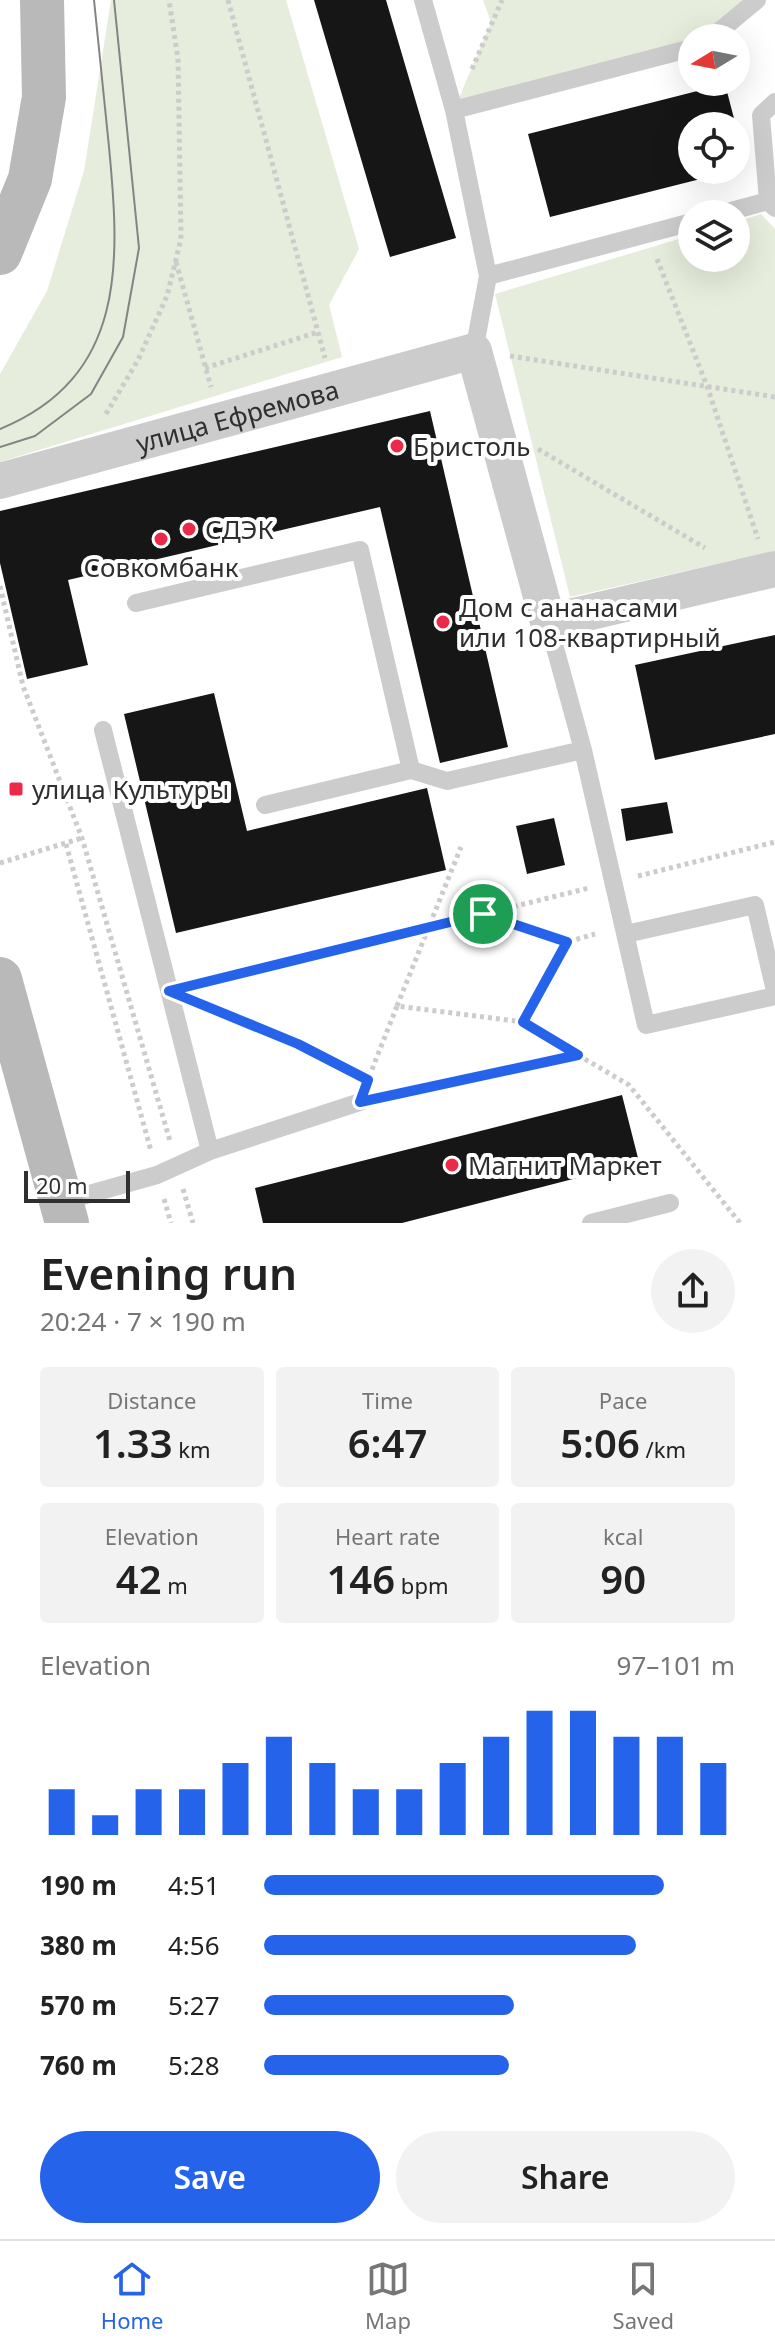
<!DOCTYPE html>
<html lang="en">
<head>
<meta charset="utf-8">
<style>
  :root { --surface:#fff; --page:#f2f2f2; --text:#222; --muted:#767676; --line:#e0e0e0; --accent:#2563eb }
  body { margin:0; font-family:"Noto Sans",sans-serif; background:var(--page); color:var(--text); height:100vh; display:flex; flex-direction:column; font-size:30px; white-space:nowrap }
  * { box-sizing:border-box; margin:0 }
  p { font-size:26px; color:var(--muted) }
  .icon { flex:none; width:44px; height:44px; fill:none; stroke:currentColor; stroke-width:2; stroke-linecap:round; stroke-linejoin:round }
  .map { position:relative; height:1223px; overflow:hidden }
  .panel { display:flex; flex-direction:column; background:var(--surface); flex:1 }
  .panel>* { flex:none }
  .needle { width:52px; rotate:260deg }
  .tools { position:absolute; left:678px; top:24px; display:grid; gap:16px }
  .tools a { display:grid; place-items:center; width:72px; height:72px; border-radius:50%; background:var(--surface); box-shadow:0 8px 32px #0002; font-size:40px }
  .scale { position:absolute; left:24px; bottom:20px; width:106px; box-sizing:border-box; padding-left:8px; border:4px solid #2f2f2f; border-top:0; font-size:22px; line-height:28px; white-space:nowrap; color:#2f2f2f; -webkit-text-stroke:6px #fff; paint-order:stroke }
  .pin { position:absolute; display:grid; place-items:center; width:68px; height:68px; color:#fff; margin:-34px; border:4px solid #fff; border-radius:50%; box-shadow:0 2px 8px #0007 }
  .round { display:grid; place-items:center; flex:none; width:84px; height:84px; border-radius:42px; background:var(--page) }
  .overview { display:flex; align-items:center; justify-content:space-between; height:136px; padding:0 40px }
  h1 { font-size:44px; font-weight:600; line-height:60px }
  .metrics { display:grid; grid-template-columns:repeat(3,1fr); gap:12px; height:136px; padding:8px 40px }
  .metrics div { display:grid; align-content:center; border-radius:8px; background:var(--page); text-align:center }
  .metrics b { font-size:40px; font-weight:600 }
  .metrics small { font-size:22px; font-weight:400 }
  .metrics p { font-size:22px }
  .chart { height:224px; padding:16px 40px }
  .chart p { display:flex; justify-content:space-between }
  .chart svg { width:100%; height:144px; margin-top:8px; stroke:var(--accent); stroke-width:6 }
  .button { display:flex; gap:16px; margin-top:auto; padding:16px 40px }
  .button a { flex:1; height:92px; border-radius:48px; background:var(--accent); color:#fff; font-size:32px; font-weight:600; line-height:92px; text-align:center }
  .button a+a { background:var(--page); color:var(--text) }
  ul { padding:0 40px; list-style:none; font-size:26px }
  li { display:grid; grid-template-columns:128px 96px 1fr; align-items:center; height:60px }
  li i { height:20px; border-radius:10px; background:var(--accent) }
  .menu { display:flex; justify-content:space-around; align-items:center; height:112px; border-top:2px solid var(--line); background:var(--surface); font-size:22px; color:var(--muted) }
  .menu a { display:grid; justify-items:center; gap:4px }
  .menu .active { color:var(--accent) }
  .map>svg:first-child { display:block }
  .green { fill:#e6eddc }
  .building { fill:#161616 }
  .lines { fill:none; stroke-linecap:round; stroke-linejoin:round }
  .path { stroke:#ccc; stroke-width:5; stroke-dasharray:4 4; stroke-linecap:butt }
  .service { stroke:#ccc; stroke-width:18 }
  .minor { stroke:#ccc; stroke-width:36 }
  .secondary { stroke:#b9b9b9; stroke-width:44 }
  .tram { stroke:#848484; stroke-width:2 }
  .route-casing { stroke:#fff; stroke-width:16 }
  .route { stroke:#2563eb; stroke-width:10 }
  .poi-dot { fill:#ed294a; stroke:#fff; stroke-width:3 }
  .labels { text-anchor:middle; dominant-baseline:central; stroke-width:8; stroke-linejoin:round; paint-order:stroke }
  .street-label { font-size:26px; fill:#2f2f2f; stroke:#fff }
  .poi-label { font-size:26px; fill:#2f2f2f; stroke:#fff; text-anchor:start }
</style>
</head>
<body>
<div class="map">
<svg width="775" height="1223" viewBox="0 0 775 1223">
  <rect width="100%" height="100%" fill="#fff"/>
  <path class="green" d="M 111,0 L 286,0 L 359,249 L 329,305 L 342,357 L 0,462 L 0,374 L 47,291 L 84,171 Z
    M 483,0 L 757,0 L 711,38 L 692,38 L 692,48 L 454,110 L 491,22 Z
    M 761,214 L 775,229 L 775,551 L 570,597 L 495,294 L 692,235 L 692,258 L 736,258 L 736,222 Z"/>
  <path class="building" d="M 314,0 L 386,0 L 456,238 L 390,257 Z
    M 725,84 L 736,126 L 692,126 L 692,170 L 736,170 L 550,217 L 528,134 Z
    M 430,411 L 508,747 L 440,763 L 380,507 L 68,580 L 88,665 L 27,679 L 0,563 L 0,511 Z
    M 775,635 L 775,734 L 655,760 L 635,665 Z
    M 214,693 L 247,831 L 427,788 L 446,870 L 176,933 L 124,714 Z
    M 667,802 L 673,833 L 626,841 L 621,809 Z
    M 554,818 L 565,865 L 527,874 L 516,826 Z
    M 622,1095 L 639,1162 L 402,1223 L 263,1223 L 255,1188 Z"/>
  <g class="lines">
    <path class="path" d="M 228,0 L 325,358
      M 472,69 L 502,0
      M 657,259 L 707,386 L 758,539
      M 176,262 L 211,387
      M 510,356 L 775,397
      M 205,368 L 318,332
      M 106,414 L 138,360 L 167,296 L 181,239 L 178,59 L 169,0
      M 538,449 L 705,548
      M 0,586 L 23,686 L 82,838 L 170,1141
      M 66,844 L 151,1151
      M 0,863 L 82,838
      M 638,876 L 775,842
      M 485,915 L 567,942 L 595,934
      M 195,985 L 589,888
      M 200,1004 L 298,1044 L 359,1075
      M 397,1006 L 461,847
      M 523,1022 L 567,942
      M 578,1055 L 629,1085 L 740,1223
      M 369,1077 L 397,1006 L 523,1022 L 578,1055 L 383,1097
      M 183,1189 L 193,1223
      M 164,1199 L 171,1223"/>
    <path class="service" d="M 423,0 L 454,110 L 488,276 L 474,351
      M 711,38 L 757,0
      M 775,102 L 761,115 L 768,201 L 775,208
      M 454,110 L 692,48
      M 720,214 L 768,201
      M 488,276 L 692,222
      M 136,603 L 360,550 L 411,770 L 265,805
      M 548,622 L 583,750 L 646,1025 L 775,996
      M 103,730 L 210,1151
      M 411,770 L 447,781 L 583,750
      M 626,934 L 755,905 L 775,991
      M 61,1202 L 157,1175 L 210,1151 L 360,1102
      M 591,1223 L 670,1203"/>
    <path class="minor" id="s1" d="M 0,481 L 474,351 L 548,622 L 775,569"/>
    <path class="secondary" d="M 0,253 L 30,179 L 44,97 L 42,0
      M 0,979 L 67,1223"/>
    <path class="tram" d="M 0,429 C 127,377 120,262 109,147 C 104,98 99,49 94,0
      M 0,447 L 35,436 L 91,394 L 123,337 L 139,248 L 114,0"/>
  </g>
  <g class="lines">
    <defs>
      <path id="route" d="M 483,914 L 567,942 L 523,1022 L 578,1055 L 360,1102 L 368,1080 L 298,1044 L 169,991 Z"/>
    </defs>
    <use href="#route" class="route-casing"/>
    <use href="#route" class="route"/>
  </g>
  <g class="poi-dot">
    <circle cx="397" cy="446" r="8"/>
    <circle cx="189" cy="529" r="8"/>
    <circle cx="161" cy="539" r="8"/>
    <circle cx="443" cy="622" r="8"/>
    <rect x="8" y="781" width="16" height="16" rx="4"/>
    <circle cx="452" cy="1165" r="8"/>
  </g>
  <g class="labels">
    <g class="street-label">
      <text stroke="none"><textPath href="#s1" startOffset="246">улица Ефремова</textPath></text>
    </g>
    <g class="poi-label">
      <text x="413" y="446">Бристоль</text>
      <text x="205" y="529">СДЭК</text>
      <text x="161" y="567" text-anchor="middle">Совкомбанк</text>
      <text x="459" y="607">Дом с ананасами<tspan x="459" dy="30">или 108-квартирный</tspan></text>
      <text x="32" y="789">улица Культуры</text>
      <text x="468" y="1165">Магнит Маркет</text>
    </g>
  </g>
</svg>
<div class="tools">
<a><svg class="needle" viewBox="-14 -14 28 28"><path d="M0-13l5 13h-10z" fill="#e53935"/><path d="M0 13l5-13h-10z" fill="#767676"/></svg></a>
<a><svg class="icon" aria-label="locate" viewBox="0 0 24 24"><circle cx="12" cy="12" r="6"/><path d="M12 2v4M12 18v4M2 12h4M18 12h4"/></svg></a>
<a><svg class="icon" aria-label="layers" viewBox="0 0 24 24"><path d="M12 4l9 5-9 5-9-5zM3 14l9 5 9-5"/></svg></a>
</div>
<div class="scale">20 m</div>
<div class="pin" style="left:483px;top:914px;background:#1e9e55"><svg class="icon" aria-label="arrive" viewBox="0 0 24 24"><path d="M6 21V4h12l-3 4 3 4H6"/></svg></div>
</div>
<section class="panel">
<div class="overview"><div><h1>Evening run</h1><p>20:24 · 7 × 190 m</p></div><a class="round"><svg class="icon" aria-label="share" viewBox="0 0 24 24"><path d="M12 15V3M7 8l5-5 5 5M5 13v7h14v-7"/></svg></a></div>
<div class="metrics">
<div><p>Distance</p><b>1.33<small> km</small></b></div>
<div><p>Time</p><b>6:47</b></div>
<div><p>Pace</p><b>5:06<small> /km</small></b></div>
</div>
<div class="metrics">
<div><p>Elevation</p><b>42<small> m</small></b></div>
<div><p>Heart rate</p><b>146<small> bpm</small></b></div>
<div><p>kcal</p><b>90</b></div>
</div>
<div class="chart"><p><span>Elevation</span>97–101 m</p>
<svg viewBox="0 0 160 44" preserveAspectRatio="none"><path d="M5 44V30M15 44V38M25 44V30M35 44V30M45 44V22M55 44V14M65 44V22M75 44V30M85 44V30M95 44V22M105 44V14M115 44V6M125 44V6M135 44V14M145 44V14M155 44V22"/></svg>
</div>
<ul>
<li><b>190 m</b>4:51<i style="width:85%"></i></li>
<li><b>380 m</b>4:56<i style="width:79%"></i></li>
<li><b>570 m</b>5:27<i style="width:53%"></i></li>
<li><b>760 m</b>5:28<i style="width:52%"></i></li>
</ul>
<div class="button"><a>Save</a><a>Share</a></div>
</section>
<nav class="menu">
<a class="active"><svg class="icon" aria-label="home" viewBox="0 0 24 24"><path d="M3 11l9-7 9 7M6 9v11h12V9"/></svg>Home</a>
<a><svg class="icon" aria-label="map" viewBox="0 0 24 24"><path d="M3 6l6-2 6 2 6-2v14l-6 2-6-2-6 2zM9 4v14M15 6v14"/></svg>Map</a>
<a><svg class="icon" aria-label="saved" viewBox="0 0 24 24"><path d="M7 4h10v16l-5-4-5 4z"/></svg>Saved</a>
</nav>
</body>
</html>
